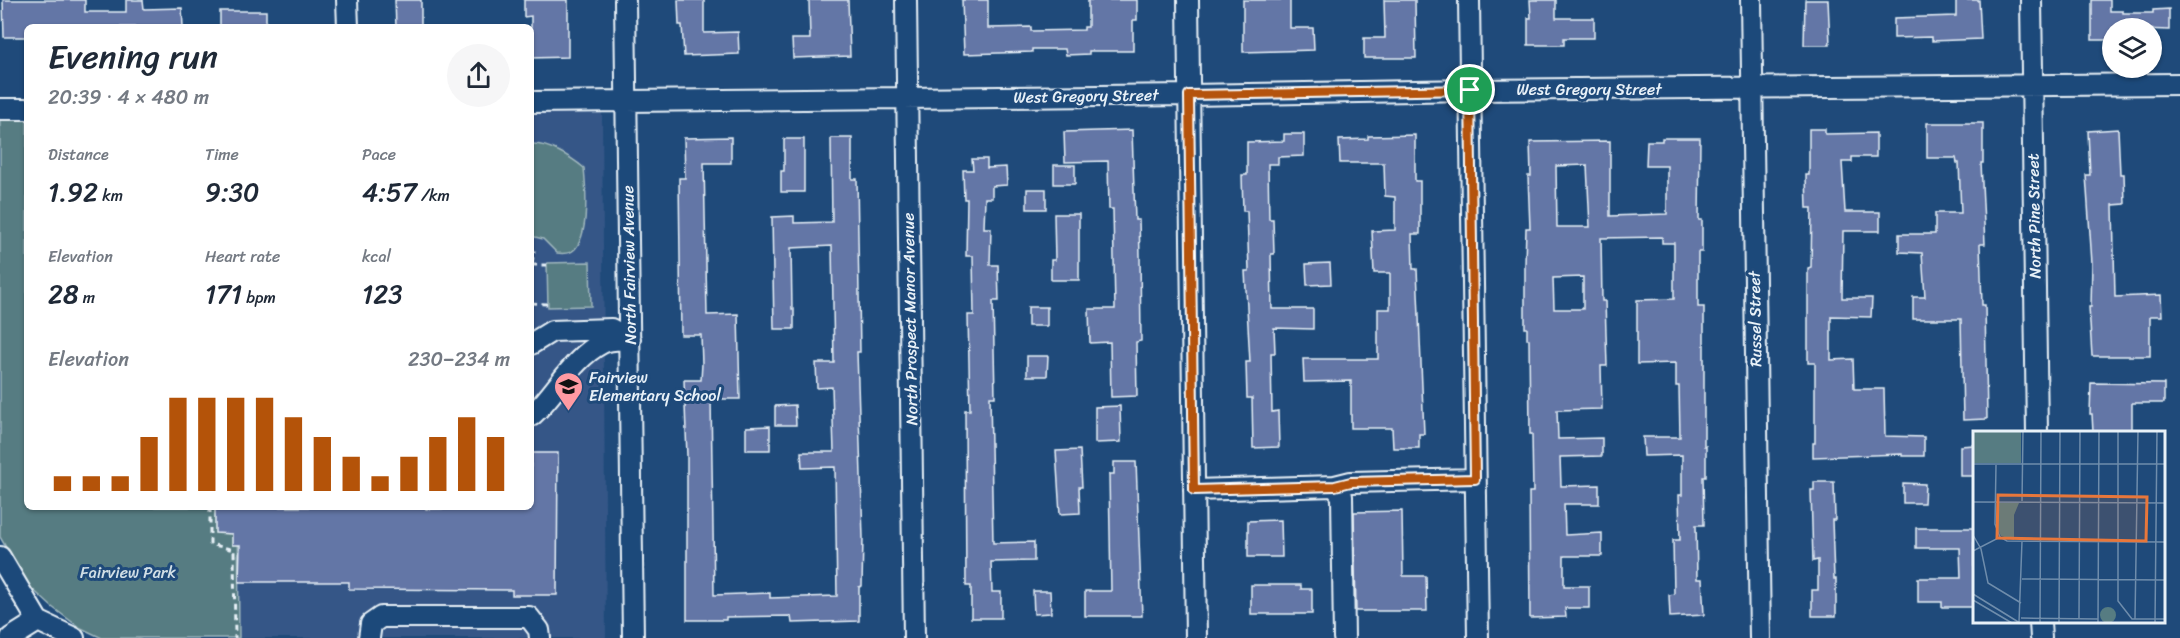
<!DOCTYPE html>
<html lang="en">
<head>
<meta charset="utf-8">
<style>
  :root { --surface:#fff; --page:#f6f6f7; --text:#1f2937; --muted:#747a83; --accent:#b45309 }
  body { margin:0; font-family:Sriracha,sans-serif; background:var(--page); color:var(--text); height:100vh; display:flex; flex-direction:column; font-size:22px; white-space:nowrap }
  * { box-sizing:border-box; margin:0 }
  p { font-size:20px; color:var(--muted) }
  .icon { flex:none; width:33px; height:33px; fill:none; stroke:currentColor; stroke-width:2; stroke-linecap:round; stroke-linejoin:round }
  .map { position:relative; flex:1; overflow:hidden }
  .drawer { position:absolute; left:24px; top:24px; width:510px; height:486px; display:flex; flex-direction:column; background:var(--surface); border-radius:9px; box-shadow:0 2px 4px #0004 }
  .drawer>* { flex:none }
  .tools { position:absolute; left:2102px; top:18px; display:grid; gap:12px }
  .tools a { display:grid; place-items:center; width:60px; height:60px; border-radius:50%; background:var(--surface); box-shadow:0 2px 4px #0004; font-size:30px }
  .pin { position:absolute; display:grid; place-items:center; width:51px; height:51px; color:#fff; margin:-26px; border:3px solid #fff; border-radius:50%; box-shadow:0 2px 6px #0007 }
  .round { display:grid; place-items:center; flex:none; width:63px; height:63px; border-radius:32px; background:var(--page) }
  .head { display:flex; align-items:center; justify-content:space-between; height:102px; padding:0 24px }
  h1 { font-size:33px; font-weight:600; line-height:45px }
  .metrics { display:grid; grid-template-columns:repeat(3,1fr); gap:9px; height:102px; padding:6px 24px }
  .metrics div { display:grid; align-content:center }
  .metrics b { font-size:26px; font-weight:600 }
  .metrics small { font-size:16px; font-weight:400 }
  .metrics p { font-size:16px }
  .chart { height:168px; padding:12px 24px }
  .chart p { display:flex; justify-content:space-between }
  .chart svg { width:100%; height:108px; margin-top:6px; stroke:var(--accent); stroke-width:6 }
  .map>svg:first-child { display:block }
  .built { fill:#345787 }
  .green { fill:#567c82; stroke:#9fb6bd; stroke-width:1.5 }
  .building { fill:#6476a6; stroke:#e8f1f8; stroke-width:1.5; fill-rule:evenodd }
  .lines { fill:none; stroke-linecap:round; stroke-linejoin:round }
  .minor-casing { stroke:#e8f1f8; stroke-width:24 }
  .path { stroke:#e8f1f8; stroke-width:3; stroke-dasharray:6 4.5; stroke-linecap:butt }
  .minor { stroke:#1f4a7a; stroke-width:20 }
  .route-casing { stroke:#fff; stroke-width:12 }
  .route { stroke:#b45309; stroke-width:8 }
  .labels { text-anchor:middle; dominant-baseline:central; stroke-width:6; stroke-linejoin:round; paint-order:stroke }
  .street-label { font-size:16px; fill:#e8f1f8; stroke:#1f4a7a }
  .poi-label { font-size:16px; fill:#e8f1f8; stroke:#1f4a7a; text-anchor:start }
  .park-label { font-size:16px; fill:#d2dfe6; stroke:#1f4a7a }
  .inset-road { fill:none; stroke:#6f8dac; stroke-width:1.5 }
  .view { fill:#e8773b; fill-opacity:0.15; stroke:#e8773b; stroke-width:3 }
  .inset-edge { fill:none; stroke:#e8f1f8; stroke-width:3 }
</style>
</head>
<body>
<div class="map">
<svg width="2180" height="638" viewBox="0 0 2180 638">
  <rect width="100%" height="100%" fill="#1f4a7a"/>
  <filter id="ink" filterUnits="userSpaceOnUse"><feTurbulence type="fractalNoise" baseFrequency=".0167" numOctaves="2"/><feDisplacementMap in="SourceGraphic" scale="12" xChannelSelector="R" yChannelSelector="G"/><feConvolveMatrix kernelMatrix="1 2 1 2 8 2 1 2 1" color-interpolation-filters="sRGB"/></filter>
  <g filter="url(#ink)">
    <path class="built" d="M 602,112 L 606,638 L 239,638 L 238,507 L 531,507 L 531,113 Z"/>
    <path class="green" d="M 0,118 L 27,118 L 27,507 L 238,507 L 239,638 L 102,638 L 79,627 L 52,607 L 28,585 L 0,537 Z
      M 531,144 C 548,143 571,157 584,168 C 586,188 589,233 575,249 C 570,254 564,254 557,253 L 543,239 L 531,236 Z
      M 590,262 L 591,306 L 548,307 L 547,263 Z"/>
    <path class="building" d="M 3,0 L 85,0 L 85,12 L 126,12 L 126,0 L 143,0 L 144,9 L 182,8 L 183,27 L 27,27 L 27,37 L 4,37 Z
      M 395,0 L 421,0 L 421,27 L 396,27 Z
      M 524,0 L 568,0 L 568,57 L 531,58 L 531,16 L 524,17 Z
      M 678,0 L 704,0 L 704,33 L 738,32 L 739,54 L 684,56 L 682,25 L 679,25 Z
      M 809,0 L 848,0 L 850,56 L 793,58 L 792,39 L 810,39 Z
      M 962,0 L 988,0 L 988,28 L 1031,27 L 1031,31 L 1084,30 L 1084,27 L 1088,27 L 1088,0 L 1137,0 L 1137,20 L 1133,20 L 1133,51 L 1089,51 L 1089,54 L 1066,55 L 1065,49 L 1032,49 L 1032,52 L 964,54 Z
      M 1243,0 L 1290,0 L 1290,28 L 1313,28 L 1314,50 L 1243,52 Z
      M 1384,0 L 1415,0 L 1416,58 L 1364,58 L 1364,38 L 1385,38 Z
      M 1530,0 L 1556,0 L 1556,18 L 1594,18 L 1594,38 L 1564,38 L 1564,45 L 1528,45 L 1528,18 L 1531,18 Z
      M 1805,0 L 1828,0 L 1830,45 L 1804,45 Z
      M 1956,0 L 1979,0 L 1981,39 L 1932,41 L 1932,37 L 1894,38 L 1894,18 L 1956,16 Z
      M 2092,0 L 2110,0 L 2110,11 L 2123,11 L 2123,13 L 2153,13 L 2153,10 L 2169,9 L 2169,30 L 2112,28 L 2112,40 L 2092,40 Z
      M 220,11 L 266,11 L 266,27 L 220,27 Z
      M 1927,123 L 1983,123 L 1983,163 L 1981,163 L 1985,244 L 1980,244 L 1982,305 L 1985,305 L 1987,419 L 1963,420 L 1961,319 L 1913,319 L 1913,297 L 1925,297 L 1922,253 L 1899,252 L 1899,234 L 1935,234 L 1935,213 L 1961,213 L 1959,163 L 1957,163 L 1956,158 L 1927,158 Z
      M 1809,129 L 1825,129 L 1825,134 L 1876,133 L 1876,157 L 1852,157 L 1852,162 L 1842,162 L 1845,212 L 1880,212 L 1880,231 L 1843,231 L 1842,298 L 1872,298 L 1871,317 L 1831,316 L 1831,360 L 1853,359 L 1854,389 L 1884,389 L 1885,436 L 1924,437 L 1924,456 L 1902,456 L 1902,454 L 1813,457 L 1813,443 L 1815,443 L 1815,363 L 1808,363 L 1808,268 L 1811,267 L 1812,208 L 1807,208 L 1806,175 L 1809,175 Z
      M 2118,129 L 2120,174 L 2124,174 L 2125,204 L 2113,205 L 2115,297 L 2161,295 L 2162,316 L 2150,316 L 2150,356 L 2092,356 L 2089,307 L 2091,307 L 2092,263 L 2086,175 L 2090,175 L 2088,131 Z
      M 1132,130 L 1135,220 L 1139,220 L 1140,256 L 1141,341 L 1136,342 L 1137,396 L 1111,397 L 1110,342 L 1090,343 L 1089,309 L 1115,309 L 1113,209 L 1109,209 L 1108,161 L 1065,162 L 1064,132 Z
      M 1284,134 L 1304,134 L 1304,156 L 1278,157 L 1278,164 L 1268,164 L 1269,219 L 1273,219 L 1274,254 L 1271,254 L 1272,309 L 1313,309 L 1313,329 L 1274,328 L 1275,353 L 1271,353 L 1272,412 L 1278,411 L 1279,447 L 1253,448 L 1252,398 L 1247,398 L 1246,362 L 1250,362 L 1245,271 L 1249,271 L 1247,211 L 1243,211 L 1242,175 L 1247,175 L 1247,142 L 1284,141 Z
      M 1415,135 L 1415,181 L 1420,181 L 1420,234 L 1412,234 L 1413,269 L 1417,269 L 1424,434 L 1419,434 L 1419,448 L 1393,448 L 1392,428 L 1351,428 L 1351,381 L 1304,382 L 1303,359 L 1378,359 L 1378,309 L 1390,309 L 1390,273 L 1374,273 L 1372,231 L 1395,230 L 1395,197 L 1385,196 L 1384,163 L 1340,163 L 1339,140 L 1368,139 L 1368,136 Z
      M 731,137 L 731,163 L 704,163 L 707,315 L 738,314 L 740,399 L 711,399 L 714,595 L 770,593 L 770,598 L 837,596 L 835,467 L 802,468 L 801,452 L 834,452 L 832,387 L 817,388 L 816,363 L 834,363 L 832,246 L 791,248 L 792,309 L 794,309 L 794,329 L 774,329 L 772,217 L 794,216 L 794,223 L 832,222 L 831,138 L 852,138 L 852,179 L 857,179 L 860,352 L 857,352 L 863,538 L 862,586 L 859,587 L 859,621 L 792,623 L 791,616 L 726,617 L 726,620 L 687,620 L 687,456 L 684,380 L 701,380 L 702,364 L 701,335 L 681,335 L 679,178 L 685,178 L 684,138 Z
      M 1662,138 L 1700,138 L 1699,220 L 1702,220 L 1702,252 L 1698,252 L 1698,307 L 1704,307 L 1704,446 L 1706,446 L 1706,477 L 1703,477 L 1704,525 L 1696,525 L 1697,579 L 1702,579 L 1704,615 L 1670,617 L 1669,595 L 1674,594 L 1673,540 L 1680,540 L 1679,495 L 1682,495 L 1682,455 L 1644,456 L 1643,437 L 1680,437 L 1679,386 L 1676,386 L 1676,363 L 1637,364 L 1637,300 L 1674,299 L 1674,243 L 1662,243 L 1662,237 L 1601,238 L 1602,301 L 1605,301 L 1607,366 L 1601,366 L 1602,409 L 1557,410 L 1558,439 L 1602,438 L 1602,456 L 1560,457 L 1561,486 L 1599,485 L 1599,504 L 1564,504 L 1565,535 L 1602,533 L 1602,556 L 1564,556 L 1564,586 L 1589,586 L 1589,608 L 1565,608 L 1566,617 L 1530,618 L 1529,492 L 1533,492 L 1532,434 L 1530,434 L 1529,339 L 1527,339 L 1527,328 L 1525,328 L 1525,265 L 1526,228 L 1530,228 L 1528,176 L 1531,176 L 1530,142 L 1610,141 L 1610,216 L 1667,214 L 1667,166 L 1646,166 L 1647,141 L 1662,141 ZM 1587,165 L 1590,227 L 1557,227 L 1556,166 ZM 1583,277 L 1583,309 L 1554,309 L 1553,278 Z
      M 784,139 L 804,139 L 804,192 L 781,192 L 781,171 L 784,171 Z
      M 972,159 L 987,159 L 987,168 L 1006,167 L 1007,185 L 992,186 L 992,198 L 985,198 L 984,228 L 991,228 L 990,265 L 998,265 L 999,301 L 993,301 L 995,397 L 990,397 L 993,543 L 1034,542 L 1034,561 L 991,562 L 992,592 L 1001,592 L 1001,618 L 971,618 L 971,586 L 966,586 L 965,410 L 970,410 L 968,315 L 974,315 L 973,256 L 966,256 L 967,199 L 964,199 L 963,170 L 973,170 Z
      M 1054,165 L 1075,165 L 1075,184 L 1054,184 Z
      M 1027,189 L 1046,189 L 1046,209 L 1027,209 Z
      M 1054,214 L 1079,214 L 1079,280 L 1051,280 L 1051,260 L 1055,260 Z
      M 1330,263 L 1331,284 L 1307,285 L 1306,264 Z
      M 1028,307 L 1047,307 L 1047,326 L 1028,326 Z
      M 1027,356 L 1048,356 L 1047,376 L 1027,376 Z
      M 2091,383 L 2164,384 L 2164,403 L 2132,403 L 2132,432 L 2093,432 L 2092,414 L 2090,414 Z
      M 795,405 L 796,425 L 775,425 L 775,406 Z
      M 1120,406 L 1121,442 L 1095,443 L 1095,407 Z
      M 770,426 L 770,450 L 746,450 L 746,427 Z
      M 1974,445 L 1974,476 L 1960,476 L 1960,446 Z
      M 1080,450 L 1082,487 L 1079,487 L 1080,513 L 1060,514 L 1056,451 Z
      M 531,453 L 558,453 L 557,595 L 512,595 L 512,590 L 349,589 L 349,582 L 239,582 L 240,545 L 232,545 L 232,534 L 215,533 L 215,507 L 426,507 L 426,509 L 531,507 Z
      M 1114,462 L 1136,462 L 1142,616 L 1085,616 L 1085,591 L 1111,591 L 1109,474 L 1114,474 Z
      M 1814,482 L 1834,482 L 1835,520 L 1832,520 L 1834,579 L 1836,579 L 1836,616 L 1812,616 L 1812,590 L 1818,590 L 1818,560 L 1813,561 L 1811,490 L 1814,490 Z
      M 1903,483 L 1925,484 L 1924,503 L 1903,503 Z
      M 1402,511 L 1403,576 L 1426,576 L 1427,611 L 1356,611 L 1354,512 Z
      M 1281,520 L 1282,557 L 1248,557 L 1248,521 Z
      M 1916,528 L 1974,528 L 1974,607 L 1942,607 L 1942,602 L 1918,602 L 1918,578 L 1961,578 L 1960,548 L 1916,548 Z
      M 1251,585 L 1301,585 L 1301,589 L 1312,589 L 1312,614 L 1251,614 Z
      M 1033,591 L 1050,591 L 1051,613 L 1034,614 Z"/>
    <g class="lines">
      <defs>
        <path id="minor" d="M 347,0 L 348,27
          M 625,0 L 633,638
          M 906,0 L 914,638
          M 1188,0 L 1196,638
          M 1469,0 L 1478,638
          M 1751,0 L 1760,638
          M 2031,0 L 2037,432
          M 531,102 L 1189,95 L 1470,90 L 2180,84
          M 0,109 L 27,109
          M 531,344 L 552,331 L 611,329 L 622,335
          M 531,416 C 556,394 571,359 602,343 C 610,339 622,340 630,339
          M 1335,486 L 1342,496 L 1344,638
          M 1194,490 L 1335,486 L 1351,482 L 1475,479
          M 0,557 L 38,621
          M 2040,622 L 2041,638
          M 11,638 L 38,621 L 74,638
          M 369,638 L 371,624 L 381,617 L 529,617 L 539,630 L 540,638"/>
      </defs>
      <use href="#minor" class="minor-casing"/>
      <path class="path" d="M 531,248 L 534,251 L 532,264
        M 531,265 L 547,265
        M 531,303 L 547,304
        M 210,507 L 210,544 L 234,550 L 235,638"/>
      <use href="#minor" class="minor"/>
    </g>
  </g>
  <g class="lines" filter="url(#ink)">
    <defs>
      <path id="route" d="M 1470,90 L 1475,479 L 1351,482 L 1335,486 L 1194,490 L 1189,95 Z"/>
    </defs>
    <use href="#route" class="route-casing"/>
    <use href="#route" class="route"/>
  </g>
  <defs>
    <symbol id="school-pin" viewBox="-11 -11 22 30"><path d="M0 17L-7.5 6A9.5 9.5 0 1 1 7.5 6Z" fill="#ff9aa2" stroke="#1f4a7a"/><path d="M0-5L7-2L0 1L-7-2ZM-4 1L0 2.5L4 1V4Q0 6-4 4Z" fill="#111"/></symbol>
  </defs>
  <g fill-rule="evenodd">
    <use href="#school-pin" x="552" y="370" width="33" height="45"/>
  </g>
  <g class="labels">
    <g class="street-label">
      <text x="1589" y="89">West Gregory Street</text>
      <text transform="translate(1086 96) rotate(-1)">West Gregory Street</text>
      <text transform="translate(2034 216) rotate(-91)">North Pine Street</text>
      <text transform="translate(629 265) rotate(-91)">North Fairview Avenue</text>
      <text transform="translate(910 319) rotate(-91)">North Prospect Manor Avenue</text>
      <text transform="translate(1755 319) rotate(-91)">Russel Street</text>
    </g>
    <g class="poi-label">
      <text x="589" y="377">Fairview<tspan x="589" dy="18">Elementary School</tspan></text>
    </g>
    <g class="park-label">
      <text x="128" y="572">Fairview Park</text>
    </g>
  </g>
  <g transform="translate(1973 431)">
    <rect width="192" height="192" fill="#1f4a7a"/>
    <path d="M 0,0 L 48,0 L 48,32 L 0,32 ZM 24,72 L 46,72 L 41,84 L 41,109 L 28,105 L 23,95 ZM127 184a8 8 0 1 1 16 0a8 8 0 1 1-16 0Z" fill="#567c82"/>
    <path class="inset-road" d="M 145,0 L 145,170 L 159,188 L 192,188M 0,33 L 192,33M 23,34 L 22,93 L 27,106M 49,70 L 50,0M 0,71 L 192,72M 0,104 L 8,118 L 15,152 L 48,172M 0,120 L 27,106 L 34,110 L 192,111M 49,148 L 192,149M 0,163 L 47,192M 0,169 L 39,192M 48,187 L 125,188M 106,187 L 107,0M 162,188 L 165,0M 46,191 L 49,110M 67,192 L 68,0M 86,192 L 87,0M 125,192 L 126,0M 182,192 L 184,0"/>
    <path class="view" d="M 25,64 L 174,66 L 173,110 L 24,107 Z"/>
    <rect width="192" height="192" class="inset-edge"/>
  </g>
</svg>
<div class="tools">
<a><svg class="icon" aria-label="layers" viewBox="0 0 24 24"><path d="M12 4l9 5-9 5-9-5zM3 14l9 5 9-5"/></svg></a>
</div>
<div class="pin" style="left:1470px;top:90px;background:#1e9e55"><svg class="icon" aria-label="arrive" viewBox="0 0 24 24"><path d="M6 21V4h12l-3 4 3 4H6"/></svg></div>
<section class="drawer">
<div class="head"><div><h1>Evening run</h1><p>20:39 · 4 × 480 m</p></div><a class="round"><svg class="icon" aria-label="share" viewBox="0 0 24 24"><path d="M12 15V3M7 8l5-5 5 5M5 13v7h14v-7"/></svg></a></div>
<div class="metrics">
<div><p>Distance</p><b>1.92<small> km</small></b></div>
<div><p>Time</p><b>9:30</b></div>
<div><p>Pace</p><b>4:57<small> /km</small></b></div>
</div>
<div class="metrics">
<div><p>Elevation</p><b>28<small> m</small></b></div>
<div><p>Heart rate</p><b>171<small> bpm</small></b></div>
<div><p>kcal</p><b>123</b></div>
</div>
<div class="chart"><p><span>Elevation</span>230–234 m</p>
<svg viewBox="0 0 160 44" preserveAspectRatio="none"><path d="M5 44V38M15 44V38M25 44V38M35 44V22M45 44V6M55 44V6M65 44V6M75 44V6M85 44V14M95 44V22M105 44V30M115 44V38M125 44V30M135 44V22M145 44V14M155 44V22"/></svg>
</div>
</section>
</div>
</body>
</html>
